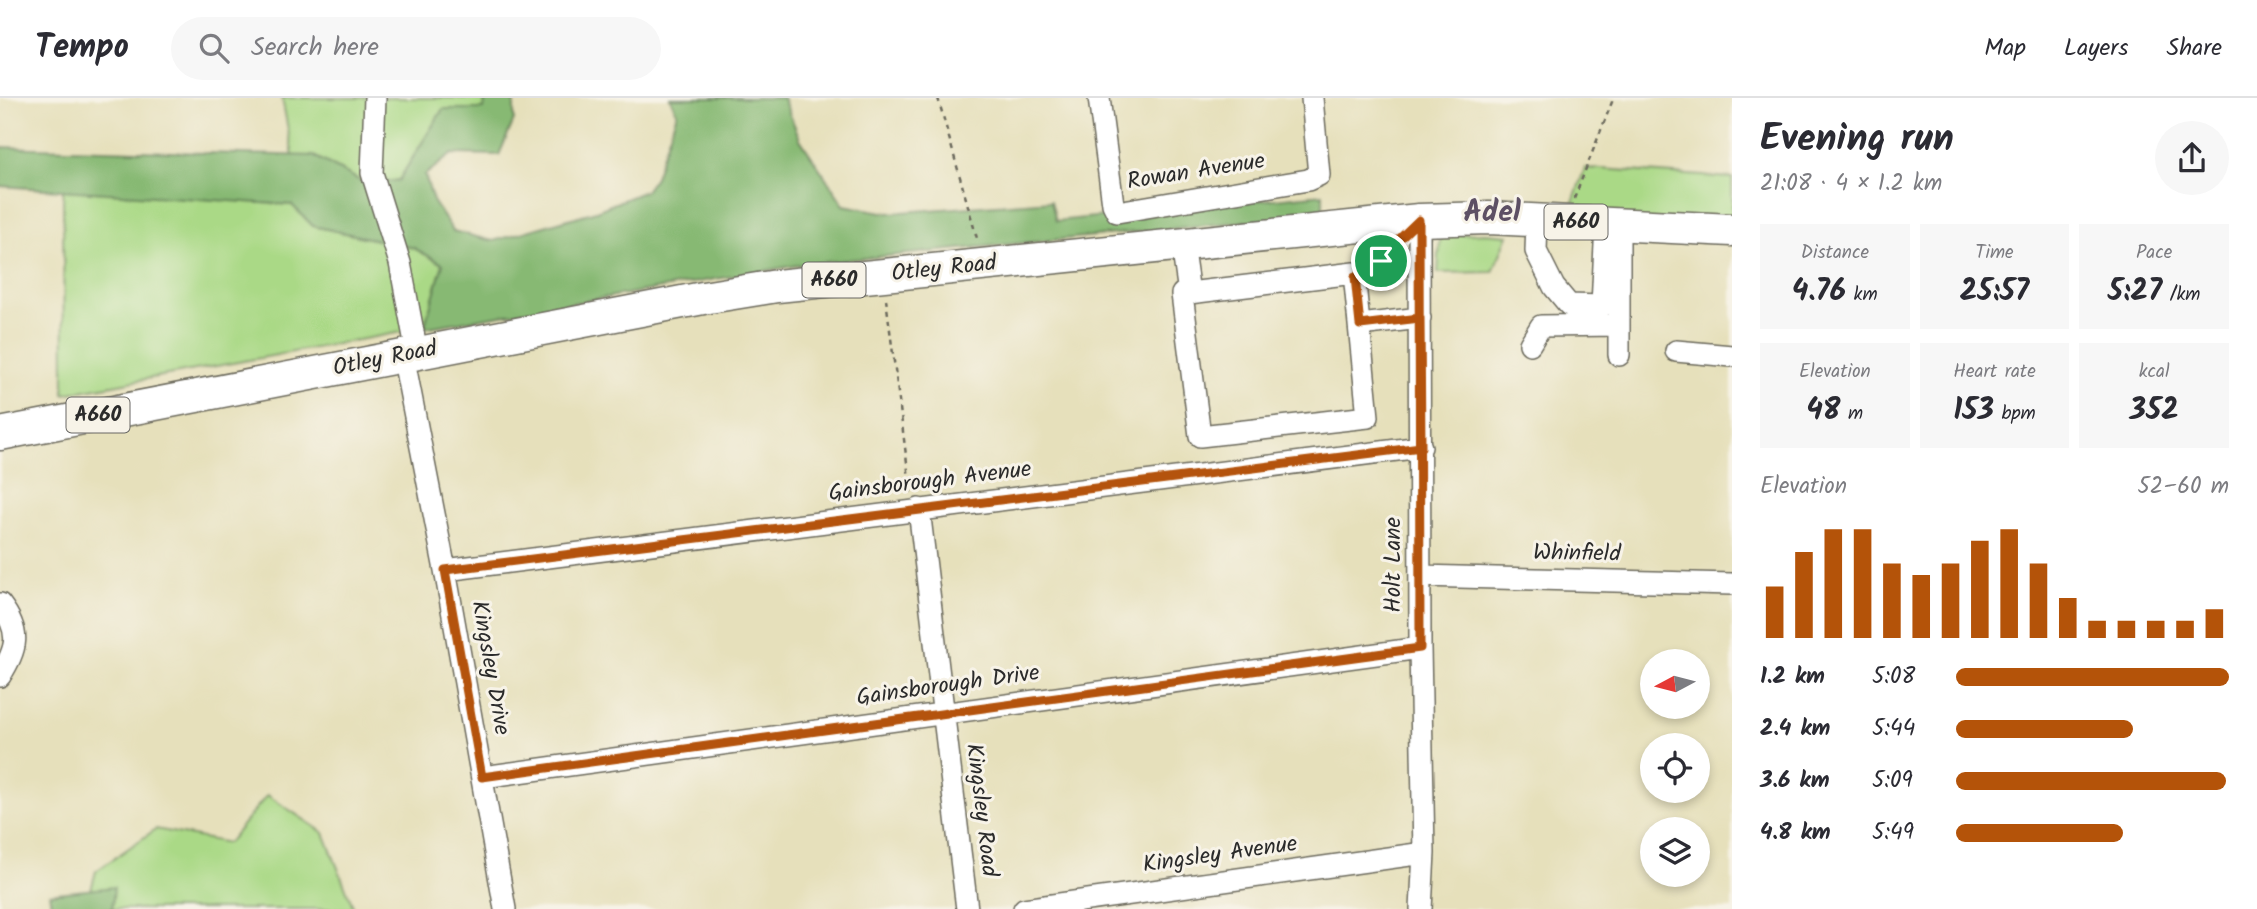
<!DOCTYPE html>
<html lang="en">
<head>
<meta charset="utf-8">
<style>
  :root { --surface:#fff; --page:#f7f7f7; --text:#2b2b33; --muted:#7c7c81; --line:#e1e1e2; --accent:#b45309 }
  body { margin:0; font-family:Kalam,sans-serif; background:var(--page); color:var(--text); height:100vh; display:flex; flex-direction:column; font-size:26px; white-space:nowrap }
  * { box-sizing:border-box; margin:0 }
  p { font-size:23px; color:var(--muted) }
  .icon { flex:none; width:38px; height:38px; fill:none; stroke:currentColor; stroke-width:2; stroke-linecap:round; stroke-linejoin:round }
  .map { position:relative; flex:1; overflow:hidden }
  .sheet { display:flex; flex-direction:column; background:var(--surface); width:525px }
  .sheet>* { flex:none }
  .needle { width:46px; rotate:263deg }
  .controls { position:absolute; left:1640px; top:551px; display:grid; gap:14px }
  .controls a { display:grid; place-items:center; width:70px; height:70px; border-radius:50%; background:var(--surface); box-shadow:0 4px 10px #0003; font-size:35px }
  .pin { position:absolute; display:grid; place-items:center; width:60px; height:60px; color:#fff; margin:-30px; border:4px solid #fff; border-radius:50%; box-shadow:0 2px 7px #0007 }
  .round { display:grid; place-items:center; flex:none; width:74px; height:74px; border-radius:37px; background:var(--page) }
  .overview { display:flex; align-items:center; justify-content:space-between; height:119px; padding:0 28px }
  h1 { font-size:38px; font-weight:700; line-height:52px }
  .figures { display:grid; grid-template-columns:repeat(3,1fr); gap:10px; height:119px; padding:7px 28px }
  .figures div { display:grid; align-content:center; border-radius:0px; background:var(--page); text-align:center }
  .figures b { font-size:30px; font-weight:700 }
  .figures small { font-size:19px; font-weight:400 }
  .figures p { font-size:19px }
  .chart { height:196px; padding:14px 28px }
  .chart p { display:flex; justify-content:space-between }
  .chart svg { width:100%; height:126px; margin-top:7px; stroke:var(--accent); stroke-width:6 }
  ul { padding:0 28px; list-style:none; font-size:23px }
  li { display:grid; grid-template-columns:112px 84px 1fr; align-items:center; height:52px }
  li i { height:18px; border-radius:9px; background:var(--accent) }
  header { display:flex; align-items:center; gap:42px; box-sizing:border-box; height:98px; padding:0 35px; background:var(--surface); border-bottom:2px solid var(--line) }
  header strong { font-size:33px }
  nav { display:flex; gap:38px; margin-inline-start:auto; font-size:24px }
  .search { width:490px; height:63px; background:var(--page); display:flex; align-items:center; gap:18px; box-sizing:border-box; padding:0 24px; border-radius:38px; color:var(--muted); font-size:26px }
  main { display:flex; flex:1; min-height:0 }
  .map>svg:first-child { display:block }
  .green { fill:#aad986; stroke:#6a8258; stroke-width:2 }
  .forest { fill:#87b973; stroke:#59724f; stroke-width:2 }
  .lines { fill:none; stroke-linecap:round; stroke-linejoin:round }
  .minor-casing { stroke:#6c6a5d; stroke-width:24 }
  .highway-casing { stroke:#6c6a5d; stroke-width:35 }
  .path { stroke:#6c6a5d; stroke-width:2.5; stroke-dasharray:5 5; stroke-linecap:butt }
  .minor { stroke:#fff; stroke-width:21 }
  .highway { stroke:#fff; stroke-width:32 }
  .route-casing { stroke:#fff; stroke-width:14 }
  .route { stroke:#b45309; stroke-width:9 }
  .labels { text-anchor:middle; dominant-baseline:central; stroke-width:6; stroke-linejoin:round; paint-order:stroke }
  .shield { fill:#f7f3e8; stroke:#686764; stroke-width:2 }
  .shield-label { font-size:21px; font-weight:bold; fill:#2b2b2b }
  .street-label { font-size:23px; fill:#2b2b2b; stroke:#f7f3e8 }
  .district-label { font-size:30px; font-weight:bold; fill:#5d5064; stroke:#f7f3e8 }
</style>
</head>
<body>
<header>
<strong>Tempo</strong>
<div class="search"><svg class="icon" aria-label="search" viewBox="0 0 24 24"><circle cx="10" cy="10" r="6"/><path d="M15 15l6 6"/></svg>Search here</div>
<nav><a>Map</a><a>Layers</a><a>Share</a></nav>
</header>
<main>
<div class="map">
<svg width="1732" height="811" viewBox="0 0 1732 811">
  <rect width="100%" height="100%" fill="#f7f3e8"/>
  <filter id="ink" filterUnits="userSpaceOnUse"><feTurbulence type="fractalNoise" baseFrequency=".0143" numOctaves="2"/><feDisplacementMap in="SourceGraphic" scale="14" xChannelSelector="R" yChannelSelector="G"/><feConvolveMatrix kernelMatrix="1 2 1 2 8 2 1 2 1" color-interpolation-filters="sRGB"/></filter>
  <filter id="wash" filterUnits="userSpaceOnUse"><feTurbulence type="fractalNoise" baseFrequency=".00686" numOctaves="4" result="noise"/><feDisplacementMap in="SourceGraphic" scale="28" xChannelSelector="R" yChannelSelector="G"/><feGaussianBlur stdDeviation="1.57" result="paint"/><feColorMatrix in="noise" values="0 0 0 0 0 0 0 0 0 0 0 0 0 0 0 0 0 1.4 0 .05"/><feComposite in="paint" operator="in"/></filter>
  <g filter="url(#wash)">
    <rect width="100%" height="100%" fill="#e6e0bb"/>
    <path class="green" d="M 282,0 L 485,0 L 484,11 L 443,11 L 399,82 L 368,87 L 314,58 L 293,58 Z
      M 1585,70 L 1732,80 L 1732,132 L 1566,124 Z
      M 63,91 L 292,107 L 313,128 L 414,150 L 443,166 L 424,230 L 64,296 Z
      M 1485,135 L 1508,137 L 1493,174 L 1438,175 L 1440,141 L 1444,137 Z
      M 267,697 L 324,735 L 354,811 L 86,811 L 96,773 L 156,731 L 228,745 Z"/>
    <path class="forest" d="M 485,0 L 514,0 L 514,22 L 499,57 L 452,56 L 425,77 L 433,103 L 453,133 L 493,143 L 596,113 L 645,93 L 655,79 L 677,15 L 670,0 L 783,0 L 800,41 L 844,107 L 888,115 L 1051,103 L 1056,123 L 1323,96 L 1323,116 L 805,166 L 424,230 L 443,166 L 414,150 L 313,128 L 292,107 L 0,88 L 0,49 L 314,58 L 368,87 L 399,82 L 443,11 L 484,11 Z
      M 114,789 L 112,811 L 52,811 L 49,796 Z"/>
  </g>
  <g filter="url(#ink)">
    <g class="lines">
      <defs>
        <path id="minor" d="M 375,0 L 372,75 L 400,165 L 417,255
          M 1099,0 L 1113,106 L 1117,114 L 1308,82 L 1319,77 L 1312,0
          M 1419,122 L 1420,550 L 1424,755 L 1421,811
          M 1537,123 L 1536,153 L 1554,189 L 1569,207 L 1602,208 L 1606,126
          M 1619,127 L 1619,257
          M 1182,146 L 1189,195 L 1354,175 L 1368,319 L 1200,338 L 1182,196 L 1189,195
          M 1360,227 L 1420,220
          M 1530,246 L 1541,228 L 1619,227
          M 1676,253 L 1732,258
          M 403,257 L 445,472 L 505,811
          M 919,411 L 967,811
          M 445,472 L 1421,349
          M 1421,478 L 1732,486
          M 0,506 C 22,535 17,550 0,578
          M 483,679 L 1420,550
          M 1024,811 L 1424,755"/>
        <path id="highway" d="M 0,336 L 703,200 L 777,188 L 1419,122 L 1489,120 L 1732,132"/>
      </defs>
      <use href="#minor" class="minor-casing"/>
      <use href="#highway" class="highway-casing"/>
      <path class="path" d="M 938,0 L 978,144
        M 1574,101 L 1612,4 L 1612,0
        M 1371,173 L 1392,149
        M 886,201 L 911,396"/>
      <use href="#minor" class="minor"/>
      <use href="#highway" class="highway"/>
    </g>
  </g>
  <g class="lines" filter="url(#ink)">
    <defs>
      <path id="route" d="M 1381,163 L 1371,173 L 1355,179 L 1360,227 L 1420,220 L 1421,349 L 445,472 L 482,679 L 1420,550 L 1419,122 L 1392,148 L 1381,163"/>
    </defs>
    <use href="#route" class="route-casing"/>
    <use href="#route" class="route"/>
  </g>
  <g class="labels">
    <g class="shield">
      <rect x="1544.5" y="106.5" width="63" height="35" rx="5"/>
      <rect x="802.5" y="164.5" width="63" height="35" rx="5"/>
      <rect x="66.5" y="299.5" width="63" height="35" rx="5"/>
    </g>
    <g class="shield-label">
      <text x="1576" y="124">A660</text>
      <text x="834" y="182">A660</text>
      <text x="98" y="317">A660</text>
    </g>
    <g class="street-label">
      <text transform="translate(1196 74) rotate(-9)">Rowan Avenue</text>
      <text transform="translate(944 171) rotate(-6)">Otley Road</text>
      <text transform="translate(385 261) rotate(-11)">Otley Road</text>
      <text transform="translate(930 384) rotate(-7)">Gainsborough Avenue</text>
      <text transform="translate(1577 456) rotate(1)">Whinfield</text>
      <text transform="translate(1394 467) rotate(-90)">Holt Lane</text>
      <text transform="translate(490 570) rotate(80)">Kingsley Drive</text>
      <text transform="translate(948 588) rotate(-8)">Gainsborough Drive</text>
      <text transform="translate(981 712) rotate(83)">Kingsley Road</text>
      <text transform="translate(1220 757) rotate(-8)">Kingsley Avenue</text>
    </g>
    <g class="district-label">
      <text x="1492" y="115">Adel</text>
    </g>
  </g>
</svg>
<div class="controls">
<a><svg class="needle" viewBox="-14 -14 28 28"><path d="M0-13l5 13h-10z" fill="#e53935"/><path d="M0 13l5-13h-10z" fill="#7c7c81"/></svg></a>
<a><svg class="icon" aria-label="locate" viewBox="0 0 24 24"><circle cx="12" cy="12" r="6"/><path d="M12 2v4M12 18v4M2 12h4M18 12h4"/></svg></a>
<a><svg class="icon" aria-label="layers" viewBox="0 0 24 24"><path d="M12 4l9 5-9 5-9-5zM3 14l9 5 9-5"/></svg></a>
</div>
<div class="pin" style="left:1381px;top:163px;background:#1e9e55"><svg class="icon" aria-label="arrive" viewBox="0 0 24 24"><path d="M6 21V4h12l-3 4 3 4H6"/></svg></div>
</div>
<section class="sheet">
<div class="overview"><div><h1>Evening run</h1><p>21:08 · 4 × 1.2 km</p></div><a class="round"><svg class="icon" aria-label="share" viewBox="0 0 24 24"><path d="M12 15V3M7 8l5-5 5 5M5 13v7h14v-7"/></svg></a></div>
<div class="figures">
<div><p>Distance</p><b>4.76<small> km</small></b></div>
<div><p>Time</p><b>25:57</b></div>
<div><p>Pace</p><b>5:27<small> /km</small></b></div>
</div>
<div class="figures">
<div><p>Elevation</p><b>48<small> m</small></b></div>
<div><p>Heart rate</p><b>153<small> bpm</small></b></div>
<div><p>kcal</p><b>352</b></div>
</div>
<div class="chart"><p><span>Elevation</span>52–60 m</p>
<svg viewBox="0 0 160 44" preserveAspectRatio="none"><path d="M5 44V26M15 44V14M25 44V6M35 44V6M45 44V18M55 44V22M65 44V18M75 44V10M85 44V6M95 44V18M105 44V30M115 44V38M125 44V38M135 44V38M145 44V38M155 44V34"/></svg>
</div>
<ul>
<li><b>1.2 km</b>5:08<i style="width:100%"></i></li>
<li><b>2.4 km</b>5:44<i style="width:65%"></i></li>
<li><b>3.6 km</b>5:09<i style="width:99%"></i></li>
<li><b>4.8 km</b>5:49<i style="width:61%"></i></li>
</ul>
</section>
</main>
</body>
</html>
